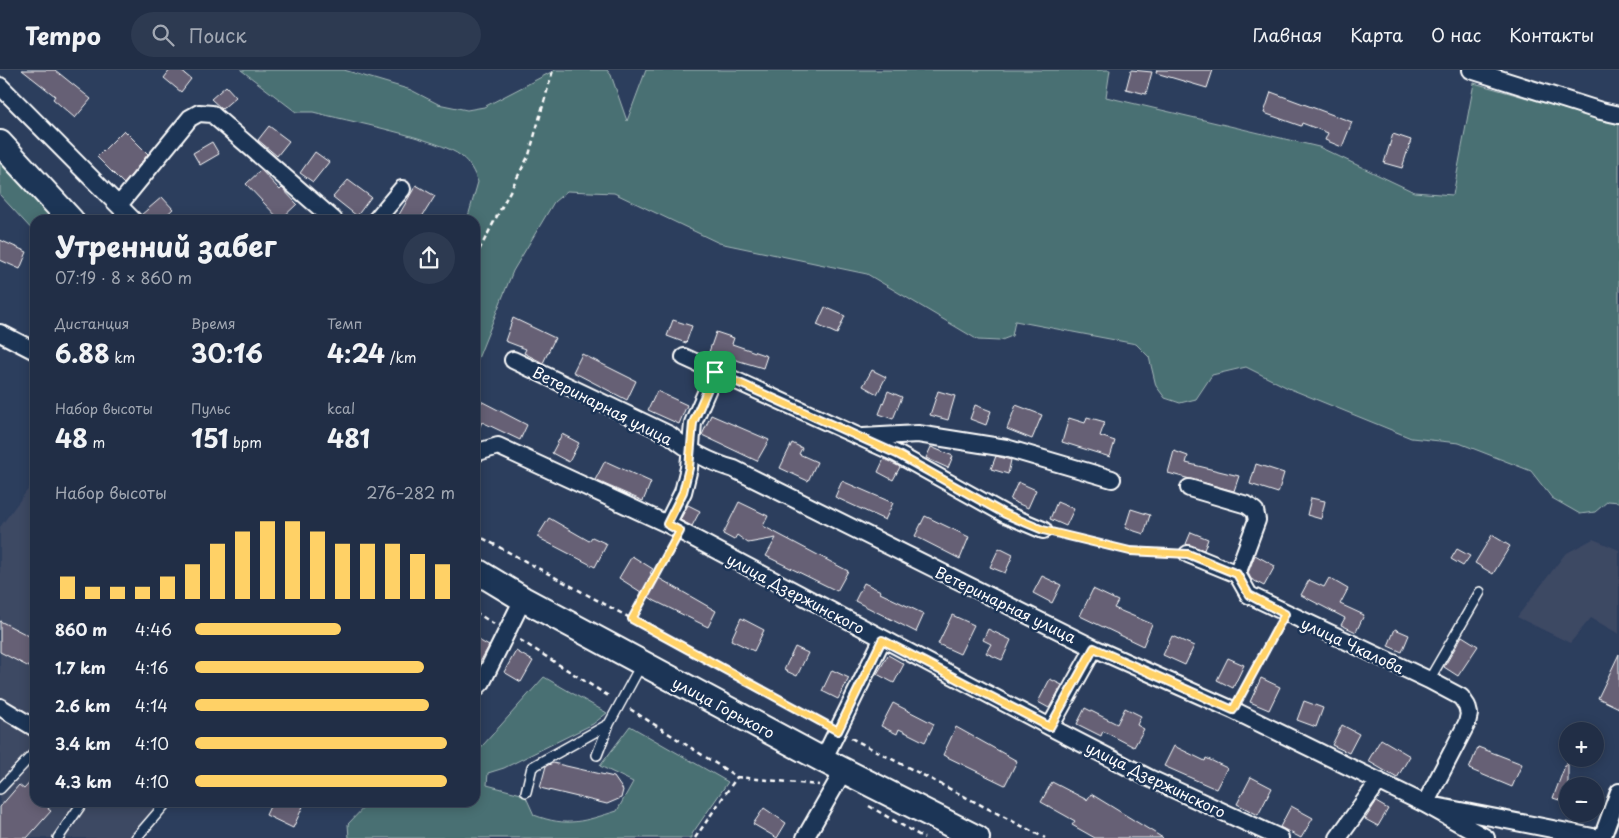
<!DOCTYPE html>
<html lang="ru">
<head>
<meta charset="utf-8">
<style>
  :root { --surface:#212e46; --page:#2d3a51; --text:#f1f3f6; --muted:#a2a8b3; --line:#3e4a5f; --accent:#ffd166 }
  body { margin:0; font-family:"Playpen Sans",sans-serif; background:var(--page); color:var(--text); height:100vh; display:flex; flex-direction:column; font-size:19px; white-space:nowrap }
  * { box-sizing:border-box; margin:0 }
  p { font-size:16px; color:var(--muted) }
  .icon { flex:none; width:28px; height:28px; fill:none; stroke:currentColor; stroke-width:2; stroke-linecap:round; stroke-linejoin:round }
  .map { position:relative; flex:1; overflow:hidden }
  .panel { position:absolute; left:30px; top:145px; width:450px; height:592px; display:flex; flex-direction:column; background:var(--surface); border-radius:15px; box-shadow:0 2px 12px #0003,0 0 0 1px var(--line) }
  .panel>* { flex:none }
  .controls { position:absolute; left:1559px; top:652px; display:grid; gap:10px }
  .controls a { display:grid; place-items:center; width:45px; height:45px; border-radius:50%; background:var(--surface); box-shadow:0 2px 12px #0003,0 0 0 1px var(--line); font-size:25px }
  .pin { position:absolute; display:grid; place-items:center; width:42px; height:42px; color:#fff; margin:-21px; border-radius:10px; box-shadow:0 2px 8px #0006 }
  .round { display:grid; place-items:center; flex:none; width:52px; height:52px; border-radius:26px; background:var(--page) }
  .summary { display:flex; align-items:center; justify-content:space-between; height:85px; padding:0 25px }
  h1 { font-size:28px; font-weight:700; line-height:38px }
  .metrics { display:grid; grid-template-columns:repeat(3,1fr); gap:8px; height:85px; padding:5px 25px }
  .metrics div { display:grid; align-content:center }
  .metrics b { font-size:25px; font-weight:700 }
  .metrics small { font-size:14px; font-weight:400 }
  .metrics p { font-size:14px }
  .chart { height:140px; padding:10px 25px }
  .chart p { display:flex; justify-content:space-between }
  .chart svg { width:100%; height:90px; margin-top:5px; stroke:var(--accent); stroke-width:6 }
  ul { padding:0 25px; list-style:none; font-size:16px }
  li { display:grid; grid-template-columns:80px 60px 1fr; align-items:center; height:38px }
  li i { height:12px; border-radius:6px; background:var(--accent) }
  header { display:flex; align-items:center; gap:30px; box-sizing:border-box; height:70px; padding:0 25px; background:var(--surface); border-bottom:1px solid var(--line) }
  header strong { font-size:24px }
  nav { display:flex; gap:28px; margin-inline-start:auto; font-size:18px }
  .search { width:350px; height:45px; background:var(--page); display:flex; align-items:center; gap:12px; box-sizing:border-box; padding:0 18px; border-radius:28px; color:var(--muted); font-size:19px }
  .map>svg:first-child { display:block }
  .built { fill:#3d4864 }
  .green { fill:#4a7073; stroke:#a4b8b9 }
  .building { fill:#666075; stroke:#fff }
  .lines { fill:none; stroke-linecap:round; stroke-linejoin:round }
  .lane-casing { stroke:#fff; stroke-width:12 }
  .street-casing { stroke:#fff; stroke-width:20 }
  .secondary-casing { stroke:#fff; stroke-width:28 }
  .path { stroke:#fff; stroke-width:2.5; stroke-dasharray:5 4; stroke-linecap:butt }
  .lane { stroke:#1d3557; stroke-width:9 }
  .street { stroke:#1d3557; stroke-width:16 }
  .secondary { stroke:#1d3557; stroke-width:24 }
  .route-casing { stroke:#fff; stroke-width:10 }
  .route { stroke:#ffd166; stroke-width:6 }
  .labels { text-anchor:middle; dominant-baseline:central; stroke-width:5; stroke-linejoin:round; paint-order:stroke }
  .street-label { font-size:15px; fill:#fff; stroke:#1d3557 }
</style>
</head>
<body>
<header>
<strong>Tempo</strong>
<div class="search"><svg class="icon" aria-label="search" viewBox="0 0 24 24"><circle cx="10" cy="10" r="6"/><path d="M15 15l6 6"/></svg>Поиск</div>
<nav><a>Главная</a><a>Карта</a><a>О нас</a><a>Контакты</a></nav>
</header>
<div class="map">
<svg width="1619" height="768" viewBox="0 0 1619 768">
  <rect width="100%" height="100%" fill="#2c3e5d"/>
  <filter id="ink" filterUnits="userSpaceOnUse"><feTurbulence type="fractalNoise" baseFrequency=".02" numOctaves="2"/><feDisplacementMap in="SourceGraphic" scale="10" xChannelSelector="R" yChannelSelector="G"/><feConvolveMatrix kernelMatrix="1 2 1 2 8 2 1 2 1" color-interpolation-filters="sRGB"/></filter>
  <g filter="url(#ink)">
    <path class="built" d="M 35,410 L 35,732 L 163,733 L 133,768 L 0,768 L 0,457 Z
      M 1593,469 L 1619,480 L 1619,564 L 1591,548 L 1570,573 L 1517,547 L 1565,484 Z"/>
    <path class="green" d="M 241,0 L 344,0 L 411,20 L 438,34 L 467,40 L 484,37 L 555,0 L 607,0 L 611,5 L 627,51 L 646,0 L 1110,0 L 1106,27 L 1319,77 L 1414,122 L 1453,125 L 1474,13 L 1619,54 L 1619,432 L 1608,431 L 1595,442 L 1580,444 L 1552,428 L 1531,401 L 1459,373 L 1411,368 L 1288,318 L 1246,297 L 1212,305 L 1196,329 L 1180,333 L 1165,328 L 1156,316 L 1149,287 L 1136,274 L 1015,251 L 1012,266 L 999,271 L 978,270 L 867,204 L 719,173 L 614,123 L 567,121 L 554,132 L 513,201 L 475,296 L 475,150 L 467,150 L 478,112 C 474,102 470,93 461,86 C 441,69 344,50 313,42 L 296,42 Z
      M 0,92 L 54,150 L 35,150 L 35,163 L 0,125 Z
      M 544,607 L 607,643 L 593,654 L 504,698 L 488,703 L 487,715 L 525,725 L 534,745 C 568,758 584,751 617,741 L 633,712 L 600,696 L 630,656 L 728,712 L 692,764 L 692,768 L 349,768 L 348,754 L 368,733 L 475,732 L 475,684 Z"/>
    <path class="building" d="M 22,0 L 55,0 L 91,29 L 75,48 L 53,29 L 55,26 Z
      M 170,0 L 180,0 L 191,9 L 181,22 L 164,8 Z
      M 1131,0 L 1152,2 L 1146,24 L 1126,19 Z
      M 1157,0 L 1213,0 L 1207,18 L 1156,3 Z
      M 226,16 L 236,27 L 222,39 L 211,29 Z
      M 1271,22 L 1352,52 L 1342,77 L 1325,70 L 1328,63 L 1302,53 L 1301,56 L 1264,43 Z
      M 269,56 L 289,71 L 277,86 L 258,70 Z
      M 124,60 L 148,84 L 124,114 L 97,87 Z
      M 1393,64 L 1411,70 L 1402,98 L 1384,93 Z
      M 212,72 L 219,84 L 200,95 L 193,83 Z
      M 315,82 L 329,92 L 313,112 L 300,103 Z
      M 261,100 L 280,120 L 282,118 L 297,134 L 280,150 L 246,114 Z
      M 348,110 L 371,127 L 357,146 L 333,127 Z
      M 416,115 L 435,126 L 420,150 L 396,150 Z
      M 162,127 L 173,139 L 161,150 L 143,150 L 141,145 Z
      M 0,170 L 27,182 L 20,199 L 0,190 Z
      M 825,237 L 845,246 L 837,264 L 817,255 Z
      M 513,248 L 555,268 L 543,293 L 524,283 L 526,279 L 505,271 Z
      M 673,250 L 692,256 L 686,273 L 667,266 Z
      M 716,262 L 734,268 L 732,274 L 767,286 L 763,298 L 709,282 Z
      M 582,284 L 636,311 L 627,330 L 573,302 Z
      M 872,300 L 886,307 L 877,324 L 863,316 Z
      M 657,321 L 687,335 L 679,354 L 648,340 Z
      M 888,321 L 902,327 L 893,349 L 879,344 Z
      M 938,321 L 955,326 L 948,350 L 930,345 Z
      M 475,328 L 527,355 L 520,370 L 482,352 L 475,366 Z
      M 975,335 L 991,341 L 986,355 L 970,349 Z
      M 1016,335 L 1042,345 L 1032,369 L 1007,359 Z
      M 711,345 L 769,370 L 757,391 L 702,365 Z
      M 1087,347 L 1105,352 L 1100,366 L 1115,371 L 1110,387 L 1062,372 L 1069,348 L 1085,353 Z
      M 562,364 L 579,373 L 569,392 L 552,383 Z
      M 792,373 L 802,378 L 799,384 L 817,392 L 808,411 L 780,398 Z
      M 931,377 L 953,386 L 948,398 L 926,388 Z
      M 1174,381 L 1188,386 L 1186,393 L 1239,406 L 1234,421 L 1168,403 Z
      M 996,386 L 1011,390 L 1008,404 L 991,399 Z
      M 884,389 L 900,397 L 893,410 L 878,402 Z
      M 605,391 L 651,412 L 643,431 L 595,410 Z
      M 1256,394 L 1284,403 L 1278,423 L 1250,414 Z
      M 842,411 L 893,433 L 885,450 L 835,427 Z
      M 1018,412 L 1036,420 L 1028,438 L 1010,430 Z
      M 1311,428 L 1325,431 L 1321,449 L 1307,445 Z
      M 739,432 L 768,446 L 763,456 L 848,501 L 837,521 L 766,486 L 776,468 L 748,473 L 737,465 L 734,470 L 723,464 Z
      M 1057,432 L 1074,439 L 1066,456 L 1050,449 Z
      M 688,435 L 700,441 L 692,456 L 680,450 Z
      M 1131,439 L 1150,445 L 1144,464 L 1125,458 Z
      M 925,446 L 969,467 L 960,489 L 915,466 Z
      M 549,448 L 589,471 L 592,467 L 607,474 L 595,497 L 537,467 Z
      M 1191,462 L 1208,469 L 1204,480 L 1186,474 Z
      M 1492,465 L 1510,476 L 1493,504 L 1475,493 Z
      M 999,478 L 1013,485 L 1005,503 L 990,497 Z
      M 1457,479 L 1470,486 L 1463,496 L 1451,489 Z
      M 1255,485 L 1275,496 L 1264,516 L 1251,509 L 1248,503 Z
      M 632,486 L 653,499 L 650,503 L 716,541 L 708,557 L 655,531 L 619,508 Z
      M 1042,506 L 1061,515 L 1052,533 L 1033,523 Z
      M 1329,508 L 1348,519 L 1340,534 L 1364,545 L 1356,562 L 1341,555 L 1345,548 L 1301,525 L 1309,510 L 1324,517 Z
      M 864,513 L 881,521 L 880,523 L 924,544 L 916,562 L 855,531 Z
      M 1093,519 L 1118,531 L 1114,538 L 1152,554 L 1143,576 L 1080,546 Z
      M 952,545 L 974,555 L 960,584 L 938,574 Z
      M 741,548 L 764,560 L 754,581 L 731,570 Z
      M 0,551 L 35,569 L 35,600 L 0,582 Z
      M 988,559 L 1011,570 L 1002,590 L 986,583 L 991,574 L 983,570 Z
      M 1395,559 L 1409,565 L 1402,582 L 1388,576 Z
      M 1172,566 L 1194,576 L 1185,595 L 1163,585 Z
      M 1462,566 L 1478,576 L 1458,606 L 1444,597 Z
      M 475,568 L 489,576 L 475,601 Z
      M 795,577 L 808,583 L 797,606 L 784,600 Z
      M 516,581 L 533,591 L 521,612 L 504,602 Z
      M 1619,584 L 1619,638 L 1598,628 Z
      M 888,585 L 904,594 L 894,613 L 877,604 Z
      M 1228,588 L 1244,595 L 1233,618 L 1217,610 Z
      M 832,600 L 849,608 L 838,629 L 822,621 Z
      M 1261,608 L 1280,617 L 1269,640 L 1250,632 Z
      M 1050,609 L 1062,615 L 1049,638 L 1038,632 Z
      M 1304,631 L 1323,638 L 1316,657 L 1297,650 Z
      M 893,633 L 934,654 L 925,672 L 899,659 L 897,664 L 881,656 Z
      M 1085,638 L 1117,654 L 1125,638 L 1141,646 L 1137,655 L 1144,659 L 1134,677 L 1103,661 L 1101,666 L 1077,654 Z
      M 1342,655 L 1359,664 L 1349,683 L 1332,675 Z
      M 956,657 L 1017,691 L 1005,715 L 943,685 Z
      M 1381,669 L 1410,686 L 1397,708 L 1368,691 Z
      M 1174,676 L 1205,691 L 1206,688 L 1227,698 L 1216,719 L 1164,696 Z
      M 1478,677 L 1522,694 L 1512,717 L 1469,699 Z
      M 553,693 L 614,707 L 623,720 L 621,728 L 607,734 L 540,718 L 546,696 Z
      M 1566,693 L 1568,693 L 1568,733 L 1553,728 Z
      M 35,707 L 35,732 L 53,732 L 48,739 L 51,741 L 27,768 L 0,768 L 0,737 L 19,715 L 24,719 Z
      M 1251,707 L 1272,718 L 1258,745 L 1237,734 Z
      M 1052,712 L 1087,730 L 1091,724 L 1163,768 L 1095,768 L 1072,755 L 1075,751 L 1041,732 Z
      M 272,732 L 305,732 L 293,758 L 266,745 Z
      M 1376,732 L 1388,739 L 1378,756 L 1365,749 Z
      M 1291,736 L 1313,748 L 1301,768 L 1280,757 Z
      M 764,738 L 786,753 L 777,768 L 753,754 Z"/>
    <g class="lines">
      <defs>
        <path id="lane" d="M 1429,610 L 1480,522
          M 609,654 L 641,595
          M 0,719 L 35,682
          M 526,722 L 532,697 L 609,654 L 597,685
          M 58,768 L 83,732
          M 136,768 L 167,732"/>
        <path id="street" d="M 1471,0 L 1601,41 L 1619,45
          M 0,16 L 133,150
          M 119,135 L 190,48 L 199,43 L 212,44 L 334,150
          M 376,150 L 402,119
          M 0,263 L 35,281
          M 684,287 L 897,384 L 1005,444 L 1043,460
          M 513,290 L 670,365 C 690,382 709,392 734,399 L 1094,578 L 1233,640 L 1425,734 L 1598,768
          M 863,367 L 918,364 L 1006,378 L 1112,409
          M 475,383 L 498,376 L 667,454 L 1050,657 L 1149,708 L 1280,768
          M 1189,418 L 1247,435 L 1255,441 L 1257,450 L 1237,504
          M 667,454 L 683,422 L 689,398 L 693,353 L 715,302
          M 1188,484 L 1237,504 L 1249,525 L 1429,610 L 1461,627 L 1467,636 L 1469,644 L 1467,653 L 1425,734 L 1486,768
          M 475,619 L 482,612 L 523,529
          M 0,637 L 35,658
          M 1050,657 L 1094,578
          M 823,690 L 882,570
          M 805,768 L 844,700
          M 1338,768 L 1379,711
          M 1602,768 L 1619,722"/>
        <path id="secondary" d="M 0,73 L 71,150
          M 475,500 L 523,529 L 823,690 L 977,768"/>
      </defs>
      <use href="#lane" class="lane-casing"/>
      <use href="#street" class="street-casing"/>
      <use href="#secondary" class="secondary-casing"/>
      <path class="path" d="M 475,188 L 529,85 L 553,0
        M 1056,463 L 1130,481 L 1174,483
        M 475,464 L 824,653
        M 475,542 L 494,554
        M 631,549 L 674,473
        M 520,570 L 610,627
        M 1239,628 L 1279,554
        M 630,639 L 737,707 L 819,715
        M 851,668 L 1045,768
        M 869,736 L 924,768
        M 695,768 L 737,707"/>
      <use href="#lane" class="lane"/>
      <use href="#street" class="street"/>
      <use href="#secondary" class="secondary"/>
    </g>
  </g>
  <g class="lines" filter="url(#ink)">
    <defs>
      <path id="route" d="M 715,302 L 897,384 L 1005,444 L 1043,460 L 1130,481 L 1188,484 L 1237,504 L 1249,525 L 1285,544 L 1233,640 L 1094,578 L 1050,657 L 882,570 L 838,661 L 632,549 L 680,461 L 667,454 L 683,422 L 689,398 L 693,353 Z"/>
    </defs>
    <use href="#route" class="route-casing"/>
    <use href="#route" class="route"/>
  </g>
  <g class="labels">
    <g class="street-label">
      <text transform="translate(603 335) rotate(27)">Ветеринарная улица</text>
      <text transform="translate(796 523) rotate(28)">улица Дзержинского</text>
      <text transform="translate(1006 534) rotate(26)">Ветеринарная улица</text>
      <text transform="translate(1353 575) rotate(25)">улица Чкалова</text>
      <text transform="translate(724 637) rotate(28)">улица Горького</text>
      <text transform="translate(1156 709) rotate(26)">улица Дзержинского</text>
    </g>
  </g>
</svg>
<div class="controls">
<a>+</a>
<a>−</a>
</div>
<div class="pin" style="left:715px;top:302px;background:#1e9e55"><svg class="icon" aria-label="arrive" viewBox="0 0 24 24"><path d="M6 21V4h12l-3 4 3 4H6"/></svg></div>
<section class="panel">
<div class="summary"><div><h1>Утренний забег</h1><p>07:19 · 8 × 860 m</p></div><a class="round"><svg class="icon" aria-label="share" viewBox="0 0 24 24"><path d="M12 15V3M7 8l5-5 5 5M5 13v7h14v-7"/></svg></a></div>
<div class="metrics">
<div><p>Дистанция</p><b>6.88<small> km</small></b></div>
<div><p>Время</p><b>30:16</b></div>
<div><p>Темп</p><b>4:24<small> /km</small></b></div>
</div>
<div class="metrics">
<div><p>Набор высоты</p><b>48<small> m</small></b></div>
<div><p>Пульс</p><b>151<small> bpm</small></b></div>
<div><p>kcal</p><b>481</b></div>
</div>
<div class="chart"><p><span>Набор высоты</span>276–282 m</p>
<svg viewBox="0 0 160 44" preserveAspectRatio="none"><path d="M5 44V33M15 44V38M25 44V38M35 44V38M45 44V33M55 44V27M65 44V17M75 44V11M85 44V6M95 44V6M105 44V11M115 44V17M125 44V17M135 44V17M145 44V22M155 44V27"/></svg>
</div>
<ul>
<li><b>860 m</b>4:46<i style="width:56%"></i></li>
<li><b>1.7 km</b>4:16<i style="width:88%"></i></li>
<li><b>2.6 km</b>4:14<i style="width:90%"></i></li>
<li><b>3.4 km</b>4:10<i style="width:97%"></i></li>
<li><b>4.3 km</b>4:10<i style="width:97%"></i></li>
</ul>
</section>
</div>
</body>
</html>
